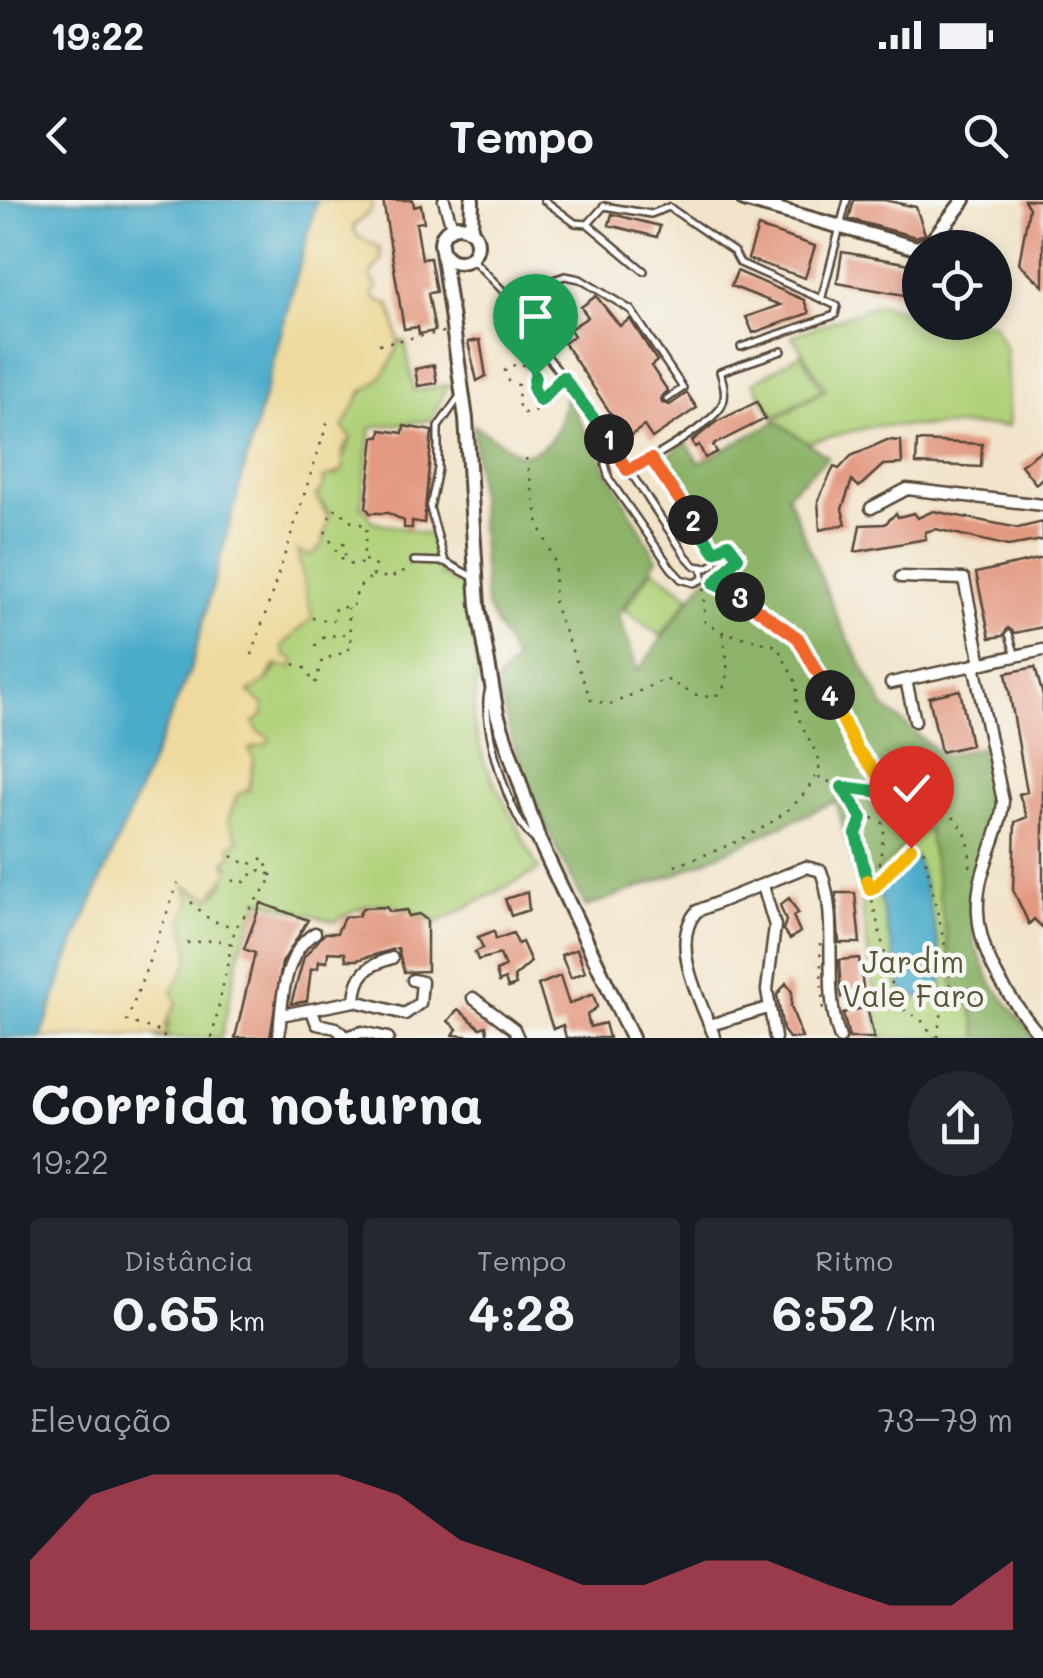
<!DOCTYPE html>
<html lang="pt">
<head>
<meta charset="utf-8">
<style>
  :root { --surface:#171b24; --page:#242831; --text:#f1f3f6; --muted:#9ea1a6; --accent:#d1495b }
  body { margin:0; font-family:Mali,sans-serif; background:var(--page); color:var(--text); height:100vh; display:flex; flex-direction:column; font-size:38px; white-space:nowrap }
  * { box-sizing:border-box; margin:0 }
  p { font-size:32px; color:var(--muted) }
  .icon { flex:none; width:55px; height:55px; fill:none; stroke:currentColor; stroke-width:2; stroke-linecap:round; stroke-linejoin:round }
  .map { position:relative; height:838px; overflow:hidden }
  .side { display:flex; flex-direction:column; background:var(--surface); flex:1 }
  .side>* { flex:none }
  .tools { position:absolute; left:902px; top:30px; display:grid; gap:20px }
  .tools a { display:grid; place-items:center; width:110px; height:110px; border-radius:50%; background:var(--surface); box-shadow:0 5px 15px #0003; font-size:50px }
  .pin { position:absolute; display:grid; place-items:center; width:85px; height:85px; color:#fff; margin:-102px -42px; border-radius:50% 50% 50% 0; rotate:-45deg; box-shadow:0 0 10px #0007 }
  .pin .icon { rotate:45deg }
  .km { position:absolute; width:50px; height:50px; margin:-25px; border-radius:50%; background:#222; color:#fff; font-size:28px; line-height:50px; text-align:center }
  .round { display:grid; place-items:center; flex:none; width:105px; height:105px; border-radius:52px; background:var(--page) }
  .head { display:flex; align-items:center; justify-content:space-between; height:170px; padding:0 30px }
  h1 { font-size:55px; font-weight:700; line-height:75px }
  .metrics { display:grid; grid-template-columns:repeat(3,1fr); gap:15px; height:170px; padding:10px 30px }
  .metrics div { display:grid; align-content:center; border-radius:10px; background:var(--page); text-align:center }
  .metrics b { font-size:50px; font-weight:700 }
  .metrics small { font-size:28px; font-weight:400 }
  .metrics p { font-size:28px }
  .chart { height:280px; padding:20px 30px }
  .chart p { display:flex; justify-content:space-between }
  .chart svg { width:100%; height:180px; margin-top:10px; fill:var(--accent); opacity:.7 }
  .status { display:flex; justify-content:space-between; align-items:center; height:70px; padding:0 50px; background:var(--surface); direction:ltr }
  .status svg { height:28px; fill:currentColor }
  header { display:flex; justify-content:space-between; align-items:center; height:130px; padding:0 30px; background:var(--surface); font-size:45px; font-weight:700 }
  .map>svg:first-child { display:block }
  .green { fill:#b0d179; stroke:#767e4c; stroke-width:2.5 }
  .forest { fill:#8cb369; stroke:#646e44; stroke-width:2.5 }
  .sand { fill:#eeda9e; stroke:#94825e; stroke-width:2.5 }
  .water { fill:#4bacca; stroke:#436b74; stroke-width:2.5 }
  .building { fill:#e39981 }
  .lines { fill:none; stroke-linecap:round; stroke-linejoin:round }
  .service-casing { stroke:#564638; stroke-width:10 }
  .minor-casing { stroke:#564638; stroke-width:15 }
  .tertiary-casing { stroke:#564638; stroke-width:18 }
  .path { stroke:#564638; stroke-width:2.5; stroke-dasharray:2.5 8; stroke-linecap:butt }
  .service { stroke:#fff; stroke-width:5 }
  .minor { stroke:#fff; stroke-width:10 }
  .tertiary { stroke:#fff; stroke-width:12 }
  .split-1-casing { stroke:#fff; stroke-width:20 }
  .split-2-casing { stroke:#fff; stroke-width:20 }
  .split-3-casing { stroke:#fff; stroke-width:20 }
  .split-4-casing { stroke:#fff; stroke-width:20 }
  .split-5-casing { stroke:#fff; stroke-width:20 }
  .split-6-casing { stroke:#fff; stroke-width:20 }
  .split-7-casing { stroke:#fff; stroke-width:20 }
  .split-1 { stroke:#22a559; stroke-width:12 }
  .split-2 { stroke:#f0652b; stroke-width:12 }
  .split-3 { stroke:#22a559; stroke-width:12 }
  .split-4 { stroke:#f0652b; stroke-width:12 }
  .split-5 { stroke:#f5b400; stroke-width:12 }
  .split-6 { stroke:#22a559; stroke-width:12 }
  .split-7 { stroke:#f5b400; stroke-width:12 }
  .labels { text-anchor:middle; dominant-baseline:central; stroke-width:9; stroke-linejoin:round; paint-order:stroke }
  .park-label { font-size:30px; fill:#585435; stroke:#f6f6f2 }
</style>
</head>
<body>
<div class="status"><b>19:22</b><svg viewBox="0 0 49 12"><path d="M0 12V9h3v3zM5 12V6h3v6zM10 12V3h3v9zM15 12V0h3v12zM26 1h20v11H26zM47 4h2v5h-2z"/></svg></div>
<header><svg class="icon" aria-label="back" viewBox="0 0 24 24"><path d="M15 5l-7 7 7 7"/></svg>Tempo<svg class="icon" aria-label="search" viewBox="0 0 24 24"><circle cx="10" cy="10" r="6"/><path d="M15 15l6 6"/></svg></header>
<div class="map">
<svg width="1043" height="838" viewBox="0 0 1043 838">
  <rect width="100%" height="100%" fill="#f6f6f2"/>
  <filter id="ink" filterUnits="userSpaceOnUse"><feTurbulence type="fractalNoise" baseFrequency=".01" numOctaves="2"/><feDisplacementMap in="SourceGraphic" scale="20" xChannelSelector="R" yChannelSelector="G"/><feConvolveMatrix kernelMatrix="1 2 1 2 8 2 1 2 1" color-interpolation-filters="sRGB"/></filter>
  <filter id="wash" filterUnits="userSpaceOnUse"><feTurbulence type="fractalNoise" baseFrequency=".0048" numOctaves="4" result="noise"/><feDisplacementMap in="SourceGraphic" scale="40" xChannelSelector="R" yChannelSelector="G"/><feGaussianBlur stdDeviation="2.25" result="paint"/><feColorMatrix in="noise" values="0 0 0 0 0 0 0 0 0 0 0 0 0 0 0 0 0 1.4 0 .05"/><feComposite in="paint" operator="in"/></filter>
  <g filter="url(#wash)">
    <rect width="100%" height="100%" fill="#f2e4cb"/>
    <path class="green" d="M 878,104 L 920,115 L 920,122 L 993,123 L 1006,150 L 1009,226 L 874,226 L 805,243 L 775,220 L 826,189 L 792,136 Z
      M 405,141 L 414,191 L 448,185 L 431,220 L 371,227 L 361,307 L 368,310 L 371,321 L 430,335 L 441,375 L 469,388 L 478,474 L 473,521 L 484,562 L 539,670 L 436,723 C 397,703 374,693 335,722 L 260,700 L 241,746 L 221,838 L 155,838 L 167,835 L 172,792 L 189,753 L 182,728 L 185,685 L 195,693 L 216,694 L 225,681 L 221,678 L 229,667 C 222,658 233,636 228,621 L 237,595 L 249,590 L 248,549 L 269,538 L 258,532 L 253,522 L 261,513 L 248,492 L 265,482 L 286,457 L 282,446 C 323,412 298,394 297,351 L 305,351 L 325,331 L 329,313 L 316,296 L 327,274 L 337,276 L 351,238 L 343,228 C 353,194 384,175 399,142 Z
      M 801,154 L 822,189 L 774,217 L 753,183 Z
      M 653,369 L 690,396 L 661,436 L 624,410 Z
      M 928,627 L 956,797 L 971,804 L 979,838 L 880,838 L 859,686 Z"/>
    <path class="forest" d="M 565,194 L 657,359 L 618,414 L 638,471 C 662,440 703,375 729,354 L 662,261 L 686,241 L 699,263 L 776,221 L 828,257 L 787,294 L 837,417 L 884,507 L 943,556 L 982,547 L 992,637 L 975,679 L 974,743 L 992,784 L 1035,838 L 979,838 L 971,805 L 956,797 L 928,628 L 859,686 L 836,601 L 676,674 L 586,707 C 548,633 513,563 497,481 L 515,461 L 486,405 L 473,225 L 520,255 C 554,250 562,225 565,194 Z"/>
    <path class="sand" d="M 317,0 L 373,0 L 371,10 L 353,27 L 357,36 L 380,48 L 381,60 L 370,75 L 378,88 L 373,92 L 375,99 L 390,105 C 393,116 397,128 398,138 C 399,156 378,187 362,191 L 343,228 L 351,238 L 343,250 L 343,271 L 322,279 L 324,285 L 316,296 L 329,318 L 322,345 L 311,356 L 297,351 L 312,418 L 282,446 L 286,457 L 293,458 L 294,468 L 275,465 L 265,482 L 249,492 L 263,504 L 264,515 L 254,522 L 258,532 L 270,538 L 267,544 L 249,549 L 254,559 L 249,590 L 237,595 L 228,621 L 239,641 L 230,646 L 232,656 L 226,659 L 225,666 L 230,668 L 211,698 L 184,685 L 191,702 C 175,720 190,734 189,755 C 188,770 177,778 172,792 L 177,802 L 165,825 L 167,835 L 41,838 L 72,749 L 190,470 Z"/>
    <path class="water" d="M 0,0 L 317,0 L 190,470 L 72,749 L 41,838 L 0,838 Z
      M 916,657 C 924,683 952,779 939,799 L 920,798 L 902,791 L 879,694 L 906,658 Z"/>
    <g id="blocks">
      <path class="building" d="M 383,0 L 413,0 L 414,7 L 421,5 L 424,22 L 416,23 L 422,59 L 430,58 L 436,92 L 428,93 L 435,131 L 419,134 L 418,127 L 404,129 Z
        M 854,0 L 884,0 L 916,7 L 925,34 L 916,37 L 849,19 Z
        M 1024,0 L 1043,0 L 1043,86 L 1019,63 L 1029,8 Z
        M 612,14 L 660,26 L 657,37 L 609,25 Z
        M 758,27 L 815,46 L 805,78 L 748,59 Z
        M 842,52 L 916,65 L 910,96 L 837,83 Z
        M 737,71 L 804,100 L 809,113 L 753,133 L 746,117 L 780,105 L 731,86 Z
        M 596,96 L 620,126 L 630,119 L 657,161 L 651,166 L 668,191 L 661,197 L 662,203 L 670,205 L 687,193 L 697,208 L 652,238 L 644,226 L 627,238 L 564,143 L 574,136 L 570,129 L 588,117 L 581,107 Z
        M 480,140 L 486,176 L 477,181 L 468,142 Z
        M 434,165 L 437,183 L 418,186 L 415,169 Z
        M 757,202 L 765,219 L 713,245 L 717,252 L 705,258 L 699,245 L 695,247 L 692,241 L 716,222 Z
        M 404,226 L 432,231 L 424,323 L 412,321 L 412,328 L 404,328 L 404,321 L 388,313 L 370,313 L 366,307 L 374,237 L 380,237 L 381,230 L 403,233 Z
        M 887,240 L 901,241 L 902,264 L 883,265 L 859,287 L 852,280 L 842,309 L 846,324 L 820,330 L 818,300 L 834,267 L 839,269 L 851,256 Z
        M 917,241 L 982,244 L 981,267 L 916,264 Z
        M 1043,249 L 1043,277 L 1036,284 L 1021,265 Z
        M 933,311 L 1018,328 L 1043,322 L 1043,340 L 1008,346 L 936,329 L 925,332 L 926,339 L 855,352 L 860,325 L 885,324 L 896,313 L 898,317 L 914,313 L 918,318 Z
        M 1043,358 L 1043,427 L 1015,433 L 1008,428 L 1003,436 L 990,438 L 976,373 Z
        M 1035,467 L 1043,496 L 1043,728 L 1034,719 L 1029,724 L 1013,690 L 1015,622 L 1027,617 L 1019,594 L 1027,592 L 1006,473 Z
        M 960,490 L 971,545 L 941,552 L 929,497 Z
        M 527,692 L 529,710 L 511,716 L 505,699 Z
        M 836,693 L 855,693 L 860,743 L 839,743 Z
        M 789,698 L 798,713 L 793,716 L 800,732 L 790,739 L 783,730 L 786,721 L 780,705 Z
        M 261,703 L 308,720 L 282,763 L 270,838 L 235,838 L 255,753 L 244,749 Z
        M 386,707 L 390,712 L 407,710 L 408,716 L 419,714 L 427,720 L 427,771 L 404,772 L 398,748 L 357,760 L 346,760 L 345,753 L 328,752 L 327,762 L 319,761 L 318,768 L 311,769 L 307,801 L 291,804 L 304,757 L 325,733 L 337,733 L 344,717 L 358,716 L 363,708 Z
        M 494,731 L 496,739 L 513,733 L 518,744 L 522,742 L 531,762 L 514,777 L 516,785 L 508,788 L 505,779 L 499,782 L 496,771 L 505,767 L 500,754 L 478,760 L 475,752 L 483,748 L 478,737 Z
        M 577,749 L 585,772 L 571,778 L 561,755 Z
        M 859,758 L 864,794 L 841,797 L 839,760 Z
        M 560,776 L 569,804 L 593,794 L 597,807 L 587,815 L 590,827 L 605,823 L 609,838 L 566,838 L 563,825 L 553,829 L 538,785 Z
        M 786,783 L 792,792 L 791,806 L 802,838 L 789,838 L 783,830 L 777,795 Z
        M 867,807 L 874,838 L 849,838 L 843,813 Z
        M 458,809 L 480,828 L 486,826 L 488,838 L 453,835 L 457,829 L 448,821 Z"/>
    </g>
  </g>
  <g filter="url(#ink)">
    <use href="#blocks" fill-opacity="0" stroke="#564638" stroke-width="2.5"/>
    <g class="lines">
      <defs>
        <path id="service" d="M 544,0 L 575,23 L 588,24 L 604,6 L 651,14 L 669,7 L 734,52 L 740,63 L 837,106 L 835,115 L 741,147
          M 589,25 L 644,71
          M 470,57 L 513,101 L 524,125 L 603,231 L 686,356 L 695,366 L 707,368 L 715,363 L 715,352 L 651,259
          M 822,97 L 847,0
          M 513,101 L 547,82 L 565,76 L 580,79 L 631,110 L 683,188 L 667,199
          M 460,196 L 438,227 L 438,269 L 430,308 L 445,362 L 473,377
          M 612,245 L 605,264 L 609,279 L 671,368 L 681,379 L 694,383 L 703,379 L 702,367
          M 627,270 C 650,261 703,229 719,210 C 728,199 724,184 720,172 L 782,151
          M 414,361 L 445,362
          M 1009,434 L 1015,453
          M 489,490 C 478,516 512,629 536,640"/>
        <path id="minor" d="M 444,0 L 452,27
          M 871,308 L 907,289 L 1043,305
          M 901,377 L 964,379 L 981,464
          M 974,465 L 1003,601 C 1001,630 986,655 980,684 C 968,744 1006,795 1042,838
          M 906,480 L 915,521
          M 891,483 L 1043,450
          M 763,686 L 775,726 L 767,790 L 775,838
          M 473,798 L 514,829 L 518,838
          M 355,801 C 356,775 367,765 392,758
          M 312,811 L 317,824 L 336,828 L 343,835
          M 281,815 L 355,801 L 405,814 L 420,803 L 422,782 L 413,780
          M 710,825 L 768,808
          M 279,838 C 281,805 283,752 315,733
          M 342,838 L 362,832 L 388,838
          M 715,838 C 701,802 668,743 697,711 L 806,667 L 821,671 C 840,724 821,785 840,838"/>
        <path id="tertiary" d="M 744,0 L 917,48 L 931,42 L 964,0
          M441 44a18 18 0 1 1 36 0a18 18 0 1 1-36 0Z
          M 471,31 L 472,0
          M 442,50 L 466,219 L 478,406 L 497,514 L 539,640 L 632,838"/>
      </defs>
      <use href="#service" class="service-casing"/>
      <use href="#minor" class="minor-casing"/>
      <use href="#tertiary" class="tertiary-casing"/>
      <path class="path" d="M 379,144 L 444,132
        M 540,201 L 532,168 L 518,163 L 505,170 L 508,181 L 518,185 L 519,209 L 526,214 L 534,212 L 559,182
        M 526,258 L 539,324 L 555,363 L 554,404 L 591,500 L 610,505 L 665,479 C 677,484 689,494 702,496 C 737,503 727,451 722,432
        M 329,318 L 334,309 L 340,310 L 349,321 L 367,326 L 363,359 L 375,366 L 373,375 L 390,378 L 412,367
        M 325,331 L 340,358 L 353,366 L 366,362
        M 343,343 L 346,359
        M 721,349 L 728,343 L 737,357 L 714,385 L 748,401 L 798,439 L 857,549 L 893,594
        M 312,418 L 333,421 L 335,408 L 353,406 L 358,388 L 372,376
        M 315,446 L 324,437 L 350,433 L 348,408
        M 252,455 L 328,221
        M 294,464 L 304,467 L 315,484 L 322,460 L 348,451 L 352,441 L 347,435
        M 818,577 L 842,587 L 862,617
        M 842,587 C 878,592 947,595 966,635 C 971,645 969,663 971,675
        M 863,619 L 869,616 L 885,624 L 879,667 L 868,683 L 897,805 L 922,821 L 935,838
        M 861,620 L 857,634 L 868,683
        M 232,656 L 248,665 L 263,658 L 272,677
        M 675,666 C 727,647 802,621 821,563 L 796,513 L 797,484 L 777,446 L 722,432 L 705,422 L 703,385
        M 869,690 C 888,677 897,645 923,648 L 950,768 C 952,793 938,812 938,838
        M 191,702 L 210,720 L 234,727
        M 187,743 L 216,740 L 233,744
        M 820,743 L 823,814
        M 164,838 L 162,832 L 127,821 L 178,683
        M 212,838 L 235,728 L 272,679 L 267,671 L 256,670 L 245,682 L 226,680"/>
      <use href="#service" class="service"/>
      <use href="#minor" class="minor"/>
      <use href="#tertiary" class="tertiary"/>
    </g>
  </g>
  <g class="lines" filter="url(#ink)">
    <defs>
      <path id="split-1" d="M 535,176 L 533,187 L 540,201 L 563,177 L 609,239"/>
      <path id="split-2" d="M 609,239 L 627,270 L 651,259 L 693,320"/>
      <path id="split-3" d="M 693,320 L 715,352 L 728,344 L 738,357 L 714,384 L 740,397"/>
      <path id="split-4" d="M 740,397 L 798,438 L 830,495"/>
      <path id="split-5" d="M 830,495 L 857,549 L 893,594 L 875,591"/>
      <path id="split-6" d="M 867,680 L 856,634 L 862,618 L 842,587 L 875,591"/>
      <path id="split-7" d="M 867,680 L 870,690 L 875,687 L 911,648"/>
    </defs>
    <use href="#split-1" class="split-1-casing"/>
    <use href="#split-2" class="split-2-casing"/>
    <use href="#split-3" class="split-3-casing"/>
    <use href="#split-4" class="split-4-casing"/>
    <use href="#split-5" class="split-5-casing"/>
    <use href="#split-6" class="split-6-casing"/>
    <use href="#split-7" class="split-7-casing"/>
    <use href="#split-1" class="split-1"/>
    <use href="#split-2" class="split-2"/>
    <use href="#split-3" class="split-3"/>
    <use href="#split-4" class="split-4"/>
    <use href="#split-5" class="split-5"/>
    <use href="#split-6" class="split-6"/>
    <use href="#split-7" class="split-7"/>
  </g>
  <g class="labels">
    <g class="park-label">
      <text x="913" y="761">Jardim<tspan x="913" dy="34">Vale Faro</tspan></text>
    </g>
  </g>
</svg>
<div class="tools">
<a><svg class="icon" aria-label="locate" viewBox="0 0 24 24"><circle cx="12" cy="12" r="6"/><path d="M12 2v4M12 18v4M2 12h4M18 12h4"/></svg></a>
</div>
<div class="pin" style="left:535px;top:176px;background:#1e9e55"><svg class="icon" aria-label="arrive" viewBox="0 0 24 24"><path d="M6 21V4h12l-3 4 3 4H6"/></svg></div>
<div class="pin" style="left:911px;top:648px;background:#d93025"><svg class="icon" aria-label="check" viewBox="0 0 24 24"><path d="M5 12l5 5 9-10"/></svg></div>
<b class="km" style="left:609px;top:239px">1</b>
<b class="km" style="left:693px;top:320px">2</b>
<b class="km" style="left:740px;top:397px">3</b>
<b class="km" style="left:830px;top:495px">4</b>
</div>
<section class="side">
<div class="head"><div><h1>Corrida noturna</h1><p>19:22</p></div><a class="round"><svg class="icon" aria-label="share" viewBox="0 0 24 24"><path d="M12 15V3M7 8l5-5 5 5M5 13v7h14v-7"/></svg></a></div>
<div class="metrics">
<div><p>Distância</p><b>0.65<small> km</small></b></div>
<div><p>Tempo</p><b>4:28</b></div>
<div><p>Ritmo</p><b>6:52<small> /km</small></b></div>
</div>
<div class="chart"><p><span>Elevação</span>73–79 m</p>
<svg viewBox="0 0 160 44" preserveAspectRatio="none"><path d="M0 44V27L10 11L20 6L30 6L40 6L50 6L60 11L70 22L80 27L90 33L100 33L110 27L120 27L130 33L140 38L150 38L160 27V44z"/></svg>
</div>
</section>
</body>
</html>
